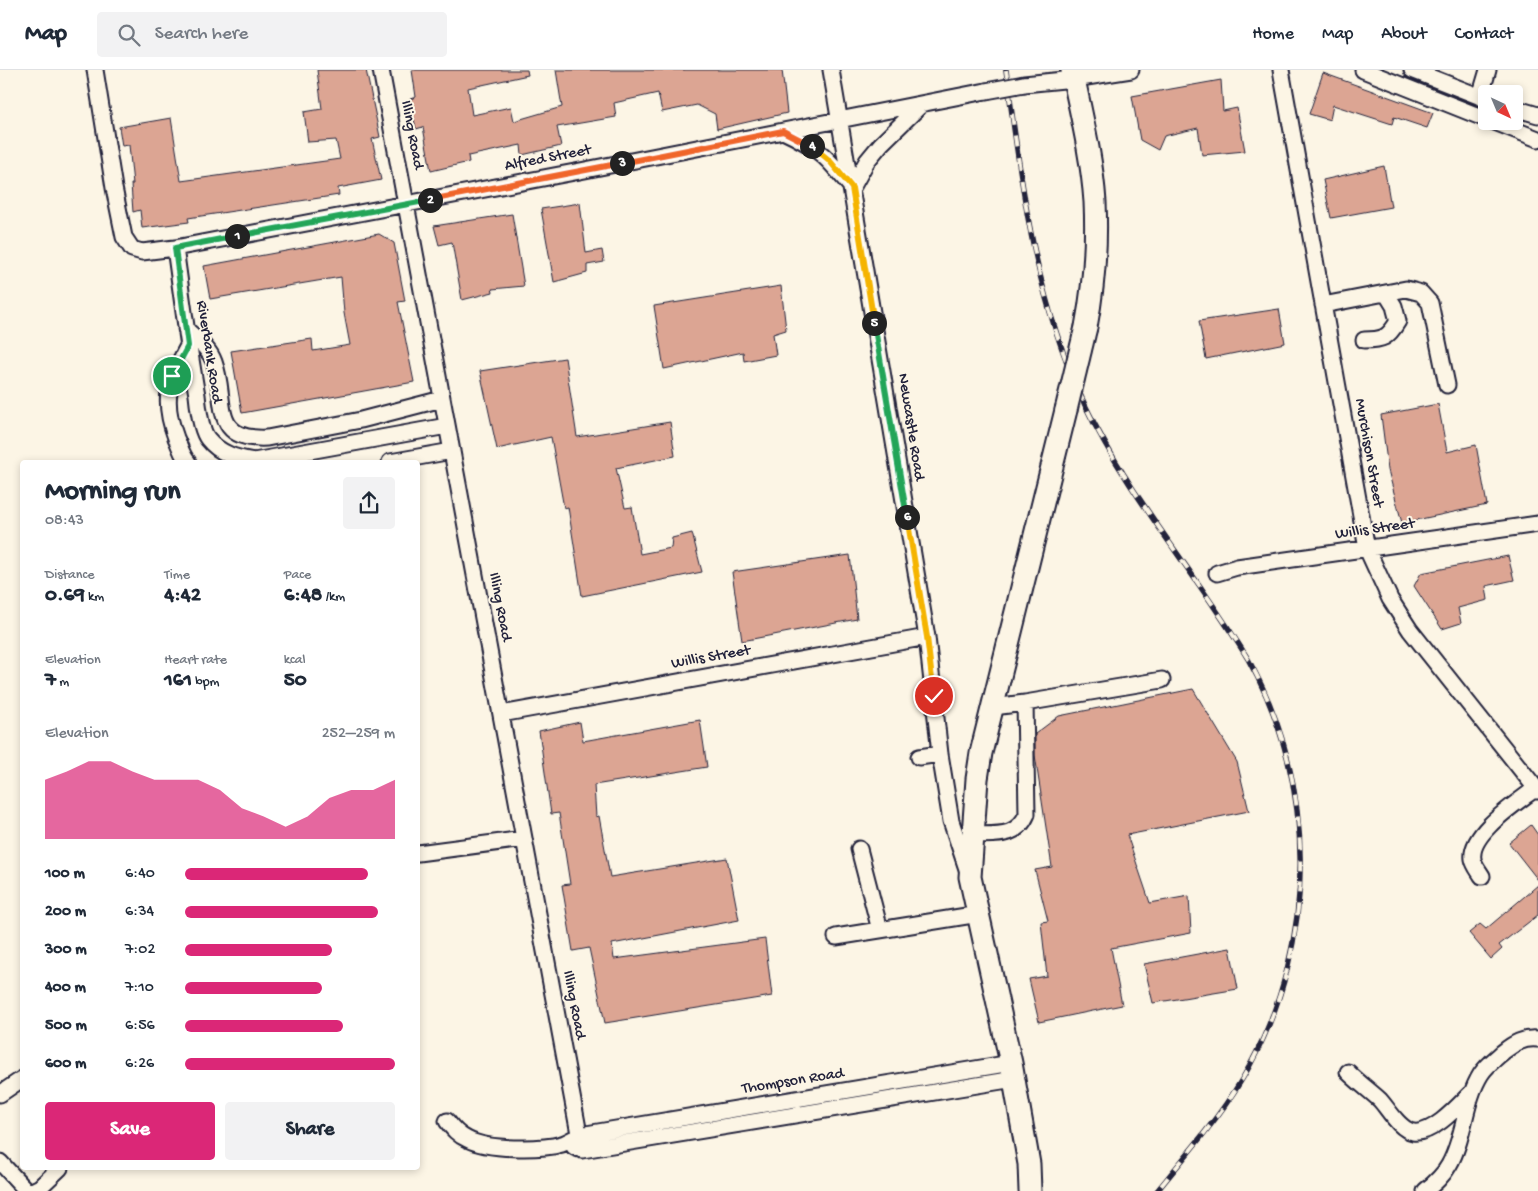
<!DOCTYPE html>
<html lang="en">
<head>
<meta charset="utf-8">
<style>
  :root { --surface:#fff; --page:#f2f2f3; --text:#1f2937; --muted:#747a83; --line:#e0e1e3; --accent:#db2777 }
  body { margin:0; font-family:"Gochi Hand",sans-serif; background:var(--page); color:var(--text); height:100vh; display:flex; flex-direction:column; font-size:19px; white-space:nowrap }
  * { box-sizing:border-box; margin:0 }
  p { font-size:16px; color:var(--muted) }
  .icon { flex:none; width:28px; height:28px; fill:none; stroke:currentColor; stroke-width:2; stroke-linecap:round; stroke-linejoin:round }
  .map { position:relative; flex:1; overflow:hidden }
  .details { position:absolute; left:20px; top:390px; width:400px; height:710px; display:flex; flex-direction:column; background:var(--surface); border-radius:5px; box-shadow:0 2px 8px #0003 }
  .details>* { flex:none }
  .needle { width:32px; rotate:136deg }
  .tools { position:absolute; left:1478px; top:15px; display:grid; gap:10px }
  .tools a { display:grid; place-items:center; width:45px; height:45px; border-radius:5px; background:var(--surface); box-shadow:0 2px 8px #0003; font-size:25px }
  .pin { position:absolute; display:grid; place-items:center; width:42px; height:42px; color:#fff; margin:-21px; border:2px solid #fff; border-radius:50%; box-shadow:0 1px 5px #0007 }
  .km { position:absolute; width:25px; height:25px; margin:-12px; border-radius:50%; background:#222; color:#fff; font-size:14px; line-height:25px; text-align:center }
  .round { display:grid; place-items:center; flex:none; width:52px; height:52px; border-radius:5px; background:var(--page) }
  .overview { display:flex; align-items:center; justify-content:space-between; height:85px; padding:0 25px }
  h1 { font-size:28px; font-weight:700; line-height:38px }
  .stats { display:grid; grid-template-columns:repeat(3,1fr); gap:8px; height:85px; padding:5px 25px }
  .stats div { display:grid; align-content:center }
  .stats b { font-size:21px; font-weight:700 }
  .stats small { font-size:14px; font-weight:400 }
  .stats p { font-size:14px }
  .chart { height:140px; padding:10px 25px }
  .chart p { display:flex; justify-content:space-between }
  .chart svg { width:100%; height:90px; margin-top:5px; fill:var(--accent); opacity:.7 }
  .cta { display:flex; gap:10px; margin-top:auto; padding:10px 25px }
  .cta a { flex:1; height:58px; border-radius:5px; background:var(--accent); color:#fff; font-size:20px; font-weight:700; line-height:58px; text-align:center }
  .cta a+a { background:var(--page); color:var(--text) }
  ul { padding:0 25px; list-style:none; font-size:16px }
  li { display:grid; grid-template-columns:80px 60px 1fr; align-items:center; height:38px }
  li i { height:12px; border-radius:6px; background:var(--accent) }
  header { display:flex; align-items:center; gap:30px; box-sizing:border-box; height:70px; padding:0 25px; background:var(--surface); border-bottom:1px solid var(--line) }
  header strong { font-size:24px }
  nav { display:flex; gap:28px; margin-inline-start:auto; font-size:18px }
  .search { width:350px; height:45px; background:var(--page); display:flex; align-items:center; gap:12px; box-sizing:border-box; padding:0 18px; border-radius:5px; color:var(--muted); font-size:19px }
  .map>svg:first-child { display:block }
  .building { fill:#dca593; stroke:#22223b }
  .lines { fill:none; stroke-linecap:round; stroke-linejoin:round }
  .minor-casing { stroke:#22223b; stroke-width:19 }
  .highway-casing { stroke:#22223b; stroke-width:25 }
  .minor { stroke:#fcf5e5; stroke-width:15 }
  .highway { stroke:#fcf5e5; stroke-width:21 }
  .rail-casing { stroke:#22223b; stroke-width:5.5 }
  .rail { stroke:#fcf5e5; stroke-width:4; stroke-dasharray:11; stroke-linecap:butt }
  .minor-bridge-casing { stroke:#22223b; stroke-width:19; stroke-linecap:butt }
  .highway-bridge-casing { stroke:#22223b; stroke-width:25; stroke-linecap:butt }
  .minor-bridge { stroke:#fcf5e5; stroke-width:15 }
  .highway-bridge { stroke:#fcf5e5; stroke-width:21 }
  .split-1-casing { stroke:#fff; stroke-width:10 }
  .split-2-casing { stroke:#fff; stroke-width:10 }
  .split-3-casing { stroke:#fff; stroke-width:10 }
  .split-4-casing { stroke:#fff; stroke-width:10 }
  .split-5-casing { stroke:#fff; stroke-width:10 }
  .split-6-casing { stroke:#fff; stroke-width:10 }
  .split-7-casing { stroke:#fff; stroke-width:10 }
  .split-1 { stroke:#22a559; stroke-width:6 }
  .split-2 { stroke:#22a559; stroke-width:6 }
  .split-3 { stroke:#f0652b; stroke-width:6 }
  .split-4 { stroke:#f0652b; stroke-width:6 }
  .split-5 { stroke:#f5b400; stroke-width:6 }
  .split-6 { stroke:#22a559; stroke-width:6 }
  .split-7 { stroke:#f5b400; stroke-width:6 }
  .labels { text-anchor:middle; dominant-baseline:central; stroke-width:4; stroke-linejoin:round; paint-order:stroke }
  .street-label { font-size:16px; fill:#22223b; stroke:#fcf5e5 }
</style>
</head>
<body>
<header>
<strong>Map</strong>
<div class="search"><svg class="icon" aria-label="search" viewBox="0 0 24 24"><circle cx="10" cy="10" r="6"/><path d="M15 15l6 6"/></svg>Search here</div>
<nav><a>Home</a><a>Map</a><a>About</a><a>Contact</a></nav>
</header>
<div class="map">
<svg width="1538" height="1121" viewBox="0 0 1538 1121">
  <rect width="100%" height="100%" fill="#fcf5e5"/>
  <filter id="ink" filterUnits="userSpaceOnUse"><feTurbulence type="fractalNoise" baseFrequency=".02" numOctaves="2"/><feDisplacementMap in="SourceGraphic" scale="10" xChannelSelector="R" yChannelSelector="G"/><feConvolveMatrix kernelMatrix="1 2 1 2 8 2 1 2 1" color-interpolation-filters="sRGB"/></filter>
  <g filter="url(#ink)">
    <path class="building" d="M 317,0 L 366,0 L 380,67 L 372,69 L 381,110 L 338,118 L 339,125 L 188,148 L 189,152 L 142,158 L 140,140 L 133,142 L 131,114 L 133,114 L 129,75 L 122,76 L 119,57 L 171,48 L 181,111 L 340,89 L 336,70 L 308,72 L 304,42 L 322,39 Z
      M 412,0 L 527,0 L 528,5 L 468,18 L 472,45 L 511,37 L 514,51 L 562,37 L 556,0 L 782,0 L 787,43 L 717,59 L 715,44 L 697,35 L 662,42 L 658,23 L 614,33 L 616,47 L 557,57 L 561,76 L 522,85 L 521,75 L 468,86 L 469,92 L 431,101 L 423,57 L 416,59 L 410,29 L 416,27 Z
      M 1323,3 L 1433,43 L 1427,58 L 1394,47 L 1392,54 L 1333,35 L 1330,50 L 1309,44 Z
      M 1221,10 L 1223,41 L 1237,38 L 1245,81 L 1202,85 L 1198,58 L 1164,66 L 1158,80 L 1140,70 L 1132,26 Z
      M 1384,96 L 1391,137 L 1331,148 L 1323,110 Z
      M 580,133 L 586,183 L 602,180 L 604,192 L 587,195 L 587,203 L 554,212 L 541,139 Z
      M 512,144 L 524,216 L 492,219 L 493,222 L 462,230 L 452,172 L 439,175 L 434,156 Z
      M 379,164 L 394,173 L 405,231 L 398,232 L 414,312 L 242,343 L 231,281 L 312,269 L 313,281 L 350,275 L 344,243 L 341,207 L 210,229 L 204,196 Z
      M 781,216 L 786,260 L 773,264 L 776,285 L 744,291 L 743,282 L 664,299 L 654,236 Z
      M 1279,239 L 1285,273 L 1206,289 L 1199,251 Z
      M 565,288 L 577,367 L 670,352 L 675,386 L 616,398 L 625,438 L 632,437 L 640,484 L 671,478 L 672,468 L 692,463 L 702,502 L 582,526 L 568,437 L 564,438 L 551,367 L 497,379 L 480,301 Z
      M 1438,334 L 1447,382 L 1476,375 L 1487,435 L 1402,453 L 1388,400 L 1381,345 Z
      M 850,485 L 857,549 L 742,571 L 732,502 Z
      M 1508,486 L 1514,510 L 1486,516 L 1488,530 L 1458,538 L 1461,553 L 1442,559 L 1414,516 L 1421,503 Z
      M 1193,619 L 1237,692 L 1249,741 L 1127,765 L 1150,833 L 1189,826 L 1191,863 L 1111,878 L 1122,935 L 1039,952 L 1029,909 L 1047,906 L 1041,852 L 1048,851 L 1035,800 L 1052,797 L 1035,685 L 1035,664 L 1059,646 Z
      M 700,650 L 707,697 L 594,715 L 596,747 L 599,746 L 610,807 L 727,788 L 739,850 L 612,874 L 614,889 L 765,869 L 772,926 L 605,953 L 589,878 L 573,881 L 562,815 L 570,814 L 559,743 L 551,744 L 539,661 L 580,652 L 583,671 Z
      M 1531,755 L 1538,765 L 1538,810 L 1509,773 Z
      M 1538,815 L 1538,845 L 1499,875 L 1502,879 L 1491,889 L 1469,863 L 1480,854 L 1486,859 Z
      M 1230,878 L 1238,919 L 1153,933 L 1144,894 Z"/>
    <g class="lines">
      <defs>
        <path id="minor" d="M 95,0 L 114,118 L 124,167 L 132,179 L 142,182 L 175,178 L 580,101 L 986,21
          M 381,0 L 582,1080
          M 831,0 L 927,567 L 940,684 L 951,751 L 967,799
          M 1281,0 L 1367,479 L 1390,529 L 1410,560 L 1538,721
          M 1363,0 L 1486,49
          M 1412,0 L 1486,29
          M 1024,14 L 1074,9 L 1131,0
          M 1480,27 L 1488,0
          M 1514,38 L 1538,45
          M 1492,51 L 1538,69
          M 783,61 C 818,77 828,88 852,118 L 867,91 L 881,74 L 922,34
          M 175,178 C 182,227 188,276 197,325 C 198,335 201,361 208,369 C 220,384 236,388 254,391 L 447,356
          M 1323,235 L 1406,219 L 1421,223 L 1430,233 L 1447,315
          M 186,259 C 196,269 209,278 214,292 C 228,330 209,371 267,368 L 361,350 L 442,329
          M 1364,270 C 1383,270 1388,268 1398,251 L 1394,236 L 1386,223
          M 188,392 C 182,386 180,376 176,368 C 161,328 169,312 188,276
          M 390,392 L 452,381
          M 1217,503 L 1237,497 L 1538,454
          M 1025,633 L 1162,610
          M 501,644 L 927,567
          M 919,687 L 940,684
          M 974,765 C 996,764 1017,768 1027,744 L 1025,633 L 993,637
          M 859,779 L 880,860
          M 418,783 L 524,769
          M 1482,806 C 1479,801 1474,795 1473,789 C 1469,763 1517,733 1536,718
          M 836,867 L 979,844
          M 1348,1002 C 1358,1012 1370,1021 1380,1030 C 1389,1040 1399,1059 1413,1062 C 1433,1065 1459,1035 1472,1022
          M 0,1024 L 22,1009
          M 447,1051 C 453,1059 458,1065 467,1069 C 487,1080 540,1080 562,1074 C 568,1072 574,1068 580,1065 L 1011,993
          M 574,1077 L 582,1080 L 1014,1009
          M 0,1092 L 25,1119 L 32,1121
          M 32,1121 L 40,1117 L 60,1098
          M 1425,1121 C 1435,1113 1443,1106 1449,1095 C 1465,1067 1464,1031 1481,1004 C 1487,995 1495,989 1503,982 C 1513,974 1524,967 1538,969"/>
        <path id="highway" d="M 1072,0 C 1081,43 1092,88 1095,132 C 1097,174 1094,215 1086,257
          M 1030,1121 L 1029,1094 L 1011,993 L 970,807 L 977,709 L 981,683 L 1066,340"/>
      </defs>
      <use href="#minor" class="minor-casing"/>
      <use href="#highway" class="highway-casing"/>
      <use href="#minor" class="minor"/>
      <use href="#highway" class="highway"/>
      <defs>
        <path id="rail" d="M 1006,0 C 1022,116 1034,227 1085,335 C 1117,402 1162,461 1204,522 C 1219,544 1234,566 1248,589 C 1318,714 1317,872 1249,997 C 1224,1043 1189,1081 1157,1121"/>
      </defs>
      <use href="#rail" class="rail-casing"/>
      <use href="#rail" class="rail"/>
      <defs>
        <path id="minor-bridge" d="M 986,21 L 1024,14"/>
        <path id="highway-bridge" d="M 1066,340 L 1086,257"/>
      </defs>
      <use href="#minor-bridge" class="minor-bridge-casing"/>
      <use href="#highway-bridge" class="highway-bridge-casing"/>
      <use href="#minor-bridge" class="minor-bridge"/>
      <use href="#highway-bridge" class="highway-bridge"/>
    </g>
  </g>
  <g class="lines" filter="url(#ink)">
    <defs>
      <path id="split-1" d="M 172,306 L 188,276 L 175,178 L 237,166"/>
      <path id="split-2" d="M 237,166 L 430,130"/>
      <path id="split-3" d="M 430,130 L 622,93"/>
      <path id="split-4" d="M 622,93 L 783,61 L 812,76"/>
      <path id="split-5" d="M 812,76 L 829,90 L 852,118 L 874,253"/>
      <path id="split-6" d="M 874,253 L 907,447"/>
      <path id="split-7" d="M 907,447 L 927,567 L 934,626"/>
    </defs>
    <use href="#split-1" class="split-1-casing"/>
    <use href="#split-2" class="split-2-casing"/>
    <use href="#split-3" class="split-3-casing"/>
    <use href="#split-4" class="split-4-casing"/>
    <use href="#split-5" class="split-5-casing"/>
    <use href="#split-6" class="split-6-casing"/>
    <use href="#split-7" class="split-7-casing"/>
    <use href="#split-1" class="split-1"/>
    <use href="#split-2" class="split-2"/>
    <use href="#split-3" class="split-3"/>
    <use href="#split-4" class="split-4"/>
    <use href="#split-5" class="split-5"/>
    <use href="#split-6" class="split-6"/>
    <use href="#split-7" class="split-7"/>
  </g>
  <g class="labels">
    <g class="street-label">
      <text transform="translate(411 65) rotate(79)">Illing Road</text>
      <text transform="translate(548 89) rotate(-11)">Alfred Street</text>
      <text transform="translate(208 282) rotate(81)">Riverbank Road</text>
      <text transform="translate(910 357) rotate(81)">Newcastle Road</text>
      <text transform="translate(1368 383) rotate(80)">Murchison Street</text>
      <text transform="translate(1375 460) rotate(-8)">Willis Street</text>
      <text transform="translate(499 537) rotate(79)">Illing Road</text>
      <text transform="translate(711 588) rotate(-10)">Willis Street</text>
      <text transform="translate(573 935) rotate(79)">Illing Road</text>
      <text transform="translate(793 1012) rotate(-9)">Thompson Road</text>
    </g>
  </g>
</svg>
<div class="tools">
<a><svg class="needle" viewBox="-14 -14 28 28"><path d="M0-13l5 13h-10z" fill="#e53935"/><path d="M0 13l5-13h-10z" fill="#747a83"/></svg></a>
</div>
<div class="pin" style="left:172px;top:306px;background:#1e9e55"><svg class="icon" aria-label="arrive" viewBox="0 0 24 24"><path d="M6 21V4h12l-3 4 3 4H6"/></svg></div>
<div class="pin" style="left:934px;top:626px;background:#d93025"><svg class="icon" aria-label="check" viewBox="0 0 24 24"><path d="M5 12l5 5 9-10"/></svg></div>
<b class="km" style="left:237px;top:166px">1</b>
<b class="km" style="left:430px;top:130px">2</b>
<b class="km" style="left:622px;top:93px">3</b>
<b class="km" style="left:812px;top:76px">4</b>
<b class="km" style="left:874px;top:253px">5</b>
<b class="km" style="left:907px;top:447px">6</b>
<section class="details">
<div class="overview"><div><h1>Morning run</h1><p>08:43</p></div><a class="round"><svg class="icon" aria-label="share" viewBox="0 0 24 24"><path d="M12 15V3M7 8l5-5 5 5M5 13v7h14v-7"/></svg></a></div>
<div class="stats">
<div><p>Distance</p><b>0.69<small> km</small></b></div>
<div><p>Time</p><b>4:42</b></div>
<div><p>Pace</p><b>6:48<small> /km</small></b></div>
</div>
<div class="stats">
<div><p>Elevation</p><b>7<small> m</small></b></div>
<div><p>Heart rate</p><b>161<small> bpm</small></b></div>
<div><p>kcal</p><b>50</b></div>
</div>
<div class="chart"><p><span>Elevation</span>252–259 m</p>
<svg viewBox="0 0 160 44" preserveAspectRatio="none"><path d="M0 44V15L10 11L20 6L30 6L40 11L50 15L60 15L70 15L80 20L90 29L100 33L110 38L120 33L130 24L140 20L150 20L160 15V44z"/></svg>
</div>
<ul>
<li><b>100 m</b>6:40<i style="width:87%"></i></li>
<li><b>200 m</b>6:34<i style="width:92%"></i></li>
<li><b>300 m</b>7:02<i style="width:70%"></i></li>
<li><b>400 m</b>7:10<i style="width:65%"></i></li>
<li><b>500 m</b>6:56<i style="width:75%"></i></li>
<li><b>600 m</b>6:26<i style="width:100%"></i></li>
</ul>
<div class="cta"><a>Save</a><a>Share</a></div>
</section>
</div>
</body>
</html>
